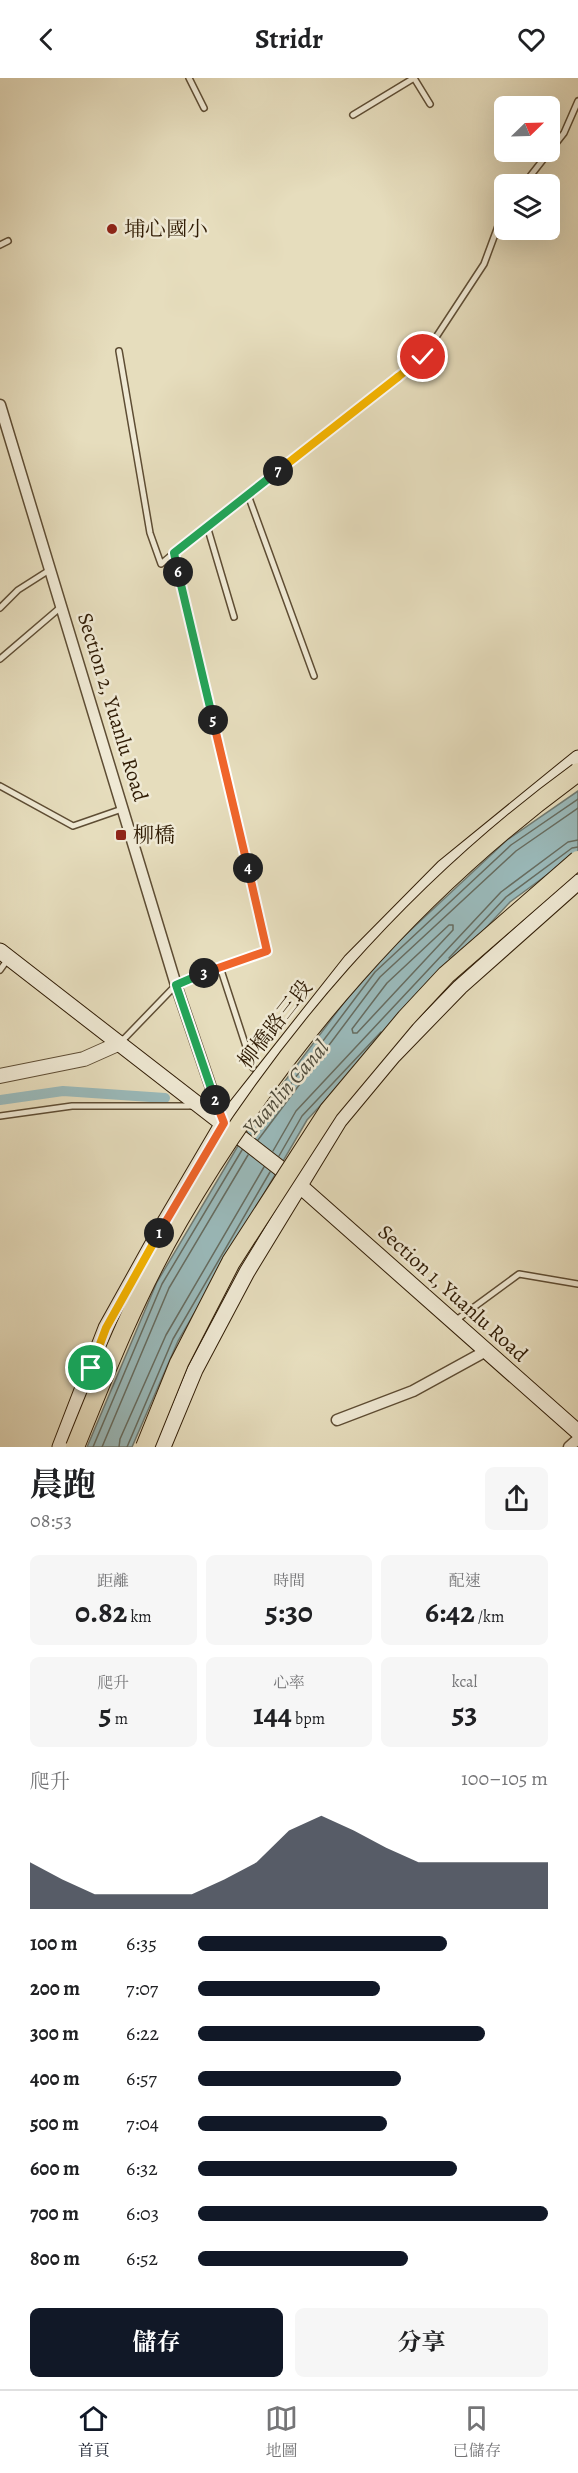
<!DOCTYPE html>
<html lang="zh-TW">
<head>
<meta charset="utf-8">
<style>
  :root { --surface:#fff; --page:#f6f6f6; --text:#202124; --muted:#757577; --line:#e0e0e0; --accent:#111827 }
  body { margin:0; font-family:Alegreya,"Noto Serif TC",serif; background:var(--page); color:var(--text); height:100vh; display:flex; flex-direction:column; font-size:22px; white-space:nowrap }
  * { box-sizing:border-box; margin:0 }
  p { font-size:20px; color:var(--muted) }
  .icon { flex:none; width:33px; height:33px; fill:none; stroke:currentColor; stroke-width:2; stroke-linecap:round; stroke-linejoin:round }
  .map { position:relative; height:1369px; overflow:hidden }
  .details { display:flex; flex-direction:column; background:var(--surface); flex:1 }
  .details>* { flex:none }
  .needle { width:39px; rotate:67deg }
  .tools { position:absolute; left:494px; top:18px; display:grid; gap:12px }
  .tools a { display:grid; place-items:center; width:66px; height:66px; border-radius:9px; background:var(--surface); box-shadow:0 6px 24px #0002; font-size:30px }
  .pin { position:absolute; display:grid; place-items:center; width:51px; height:51px; color:#fff; margin:-26px; border:3px solid #fff; border-radius:50%; box-shadow:0 2px 6px #0007 }
  .km { position:absolute; width:30px; height:30px; margin:-15px; border-radius:50%; background:#222; color:#fff; font-size:16px; line-height:30px; text-align:center }
  .round { display:grid; place-items:center; flex:none; width:63px; height:63px; border-radius:9px; background:var(--page) }
  .headline { display:flex; align-items:center; justify-content:space-between; height:102px; padding:0 30px }
  h1 { font-size:33px; font-weight:700; line-height:45px }
  .stats { display:grid; grid-template-columns:repeat(3,1fr); gap:9px; height:102px; padding:6px 30px }
  .stats div { display:grid; align-content:center; border-radius:9px; background:var(--page); text-align:center }
  .stats b { font-size:30px; font-weight:700 }
  .stats small { font-size:16px; font-weight:400 }
  .stats p { font-size:16px }
  .chart { height:168px; padding:12px 30px }
  .chart p { display:flex; justify-content:space-between }
  .chart svg { width:100%; height:108px; margin-top:6px; fill:var(--accent); opacity:.7 }
  .action { display:flex; gap:12px; margin-top:auto; padding:12px 30px }
  .action a { flex:1; height:69px; border-radius:9px; background:var(--accent); color:#fff; font-size:24px; font-weight:700; line-height:69px; text-align:center }
  .action a+a { background:var(--page); color:var(--text) }
  ul { padding:0 30px; list-style:none; font-size:20px }
  li { display:grid; grid-template-columns:96px 72px 1fr; align-items:center; height:45px }
  li i { height:15px; border-radius:8px; background:var(--accent) }
  header { display:flex; justify-content:space-between; align-items:center; height:78px; padding:0 30px; background:var(--surface); font-size:27px; font-weight:700 }
  .menu { display:flex; justify-content:space-around; align-items:center; height:84px; border-top:2px solid var(--line); background:var(--surface); font-size:16px; color:var(--muted) }
  .menu a { display:grid; justify-items:center; gap:3px }
  .menu .on { color:var(--accent) }
  .map>svg:first-child { display:block }
  .water { fill:#9ababb; stroke:#707b73; stroke-width:1.5 }
  .lines { fill:none; stroke-linecap:round; stroke-linejoin:round }
  .shore { stroke:#666c60; stroke-width:1.5 }
  .canal { stroke:#9ababb; stroke-width:10 }
  .service-casing { stroke:#5e4d34; stroke-width:8 }
  .minor-casing { stroke:#5e4d34; stroke-width:13 }
  .tertiary-casing { stroke:#5e4d34; stroke-width:16 }
  .secondary-casing { stroke:#311d06; stroke-width:17 }
  .service { stroke:#efe9d4; stroke-width:5 }
  .minor { stroke:#efe9d4; stroke-width:10 }
  .tertiary { stroke:#efe9d4; stroke-width:14 }
  .secondary { stroke:#efe9d4; stroke-width:15 }
  .trunk-bridge-casing { stroke:#311d06; stroke-width:20; stroke-linecap:butt }
  .trunk-bridge { stroke:#e6ddbd; stroke-width:18 }
  .split-1-casing { stroke:#fff; stroke-width:12 }
  .split-2-casing { stroke:#fff; stroke-width:12 }
  .split-3-casing { stroke:#fff; stroke-width:12 }
  .split-4-casing { stroke:#fff; stroke-width:12 }
  .split-5-casing { stroke:#fff; stroke-width:12 }
  .split-6-casing { stroke:#fff; stroke-width:12 }
  .split-7-casing { stroke:#fff; stroke-width:12 }
  .split-8-casing { stroke:#fff; stroke-width:12 }
  .split-9-casing { stroke:#fff; stroke-width:12 }
  .split-1 { stroke:#f5b400; stroke-width:8 }
  .split-2 { stroke:#f0652b; stroke-width:8 }
  .split-3 { stroke:#22a559; stroke-width:8 }
  .split-4 { stroke:#f0652b; stroke-width:8 }
  .split-5 { stroke:#f0652b; stroke-width:8 }
  .split-6 { stroke:#22a559; stroke-width:8 }
  .split-7 { stroke:#22a559; stroke-width:8 }
  .split-8 { stroke:#f5b400; stroke-width:8 }
  .split-9 { stroke:#f5b400; stroke-width:8 }
  .poi-dot { fill:#8f2418; stroke:#efe9d4; stroke-width:2 }
  .labels { text-anchor:middle; dominant-baseline:central; stroke-width:5; stroke-linejoin:round; paint-order:stroke }
  .poi-label { font-size:21px; fill:#311d06; stroke:#efe9d4; text-anchor:start }
  .street-label { font-size:21px; fill:#311d06; stroke:#efe9d4 }
  .water-label { font-size:22px; font-style:italic; fill:#504c3c; stroke:#efe9d4 }
</style>
</head>
<body>
<header><svg class="icon" aria-label="back" viewBox="0 0 24 24"><path d="M15 5l-7 7 7 7"/></svg>Stridr<svg class="icon" aria-label="heart" viewBox="0 0 24 24"><path d="M12 20l-8-8c-3-5 5-10 8-4 3-6 11-1 8 4z"/></svg></header>
<div class="map">
<svg width="578" height="1369" viewBox="0 0 578 1369">
  <rect width="100%" height="100%" fill="#e6ddbd"/>
  <filter id="stains"><feTurbulence type="fractalNoise" baseFrequency=".00333" numOctaves="4"/><feColorMatrix values="0 0 0 0 .2 0 0 0 0 .09 0 0 0 0 .02 0 0 0 .5 -.17"/></filter>
  <radialGradient id="worn" r=".72"><stop offset=".6" stop-color="#630" stop-opacity="0"/><stop offset="1" stop-color="#630" stop-opacity=".3"/></radialGradient>
  <path class="water" d="M 578,713 L 578,774 L 510,824 L 307,1042 L 178,1263 L 132,1369 L 87,1369 L 157,1204 L 245,1056 L 370,890 L 507,762 Z"/>
  <g class="lines">
    <path class="shore" d="M 449,847 L 453,847 L 453,852 L 357,955 L 353,955 L 352,951 L 387,905 Z
      M 449,880 L 506,819 L 572,770 L 578,769
      M 252,1057 L 375,894 L 511,767 L 578,721
      M 258,1062 L 380,899 L 516,773 L 578,730
      M 273,1073 L 296,1033 L 501,814 L 568,764 L 578,762
      M 279,1078 L 302,1038 L 381,954
      M 93,1369 L 162,1206 L 242,1072
      M 102,1369 L 169,1210 L 248,1077
      M 119,1369 L 120,1361 L 166,1257 L 264,1089
      M 127,1369 L 173,1261 L 270,1094"/>
    <path class="canal" d="M 0,1022 L 63,1013 L 165,1020"/>
    <defs>
      <path id="service" d="M 189,0 L 204,30
        M 414,0 L 430,26
        M 353,37 L 414,0
        M 524,106 L 564,55 L 578,23
        M 0,167 L 8,163
        M 119,273 L 150,455 L 161,486 L 174,475
        M 248,417 L 314,598
        M 207,448 L 234,539
        M 0,530 L 18,512 L 51,491
        M 0,581 L 62,528
        M 0,708 L 73,748 L 122,731
        M 220,889 L 253,990
        M 0,892 L 8,881
        M 121,964 L 176,907 L 267,873 L 174,475 L 423,279 L 484,186 L 504,132
        M 0,1038 L 72,1028 L 193,1028
        M 455,1243 L 519,1196 L 578,1206"/>
      <path id="minor" d="M 0,327 L 176,907 L 223,1045
        M 337,1342 L 413,1313 L 486,1273
        M 569,1369 L 578,1361"/>
      <path id="tertiary" d="M 0,998 L 84,981 L 120,965"/>
      <path id="secondary" d="M 0,873 L 281,1091 L 578,1354
        M 60,1369 L 106,1250 L 166,1142 L 223,1045 L 351,883 L 444,789 L 578,680
        M 163,1369 L 195,1292 L 247,1194 L 339,1043 L 393,978 L 460,909 L 578,804"/>
    </defs>
    <use href="#service" class="service-casing"/>
    <use href="#minor" class="minor-casing"/>
    <use href="#tertiary" class="tertiary-casing"/>
    <use href="#secondary" class="secondary-casing"/>
    <use href="#service" class="service"/>
    <use href="#minor" class="minor"/>
    <use href="#tertiary" class="tertiary"/>
    <use href="#secondary" class="secondary"/>
    <defs>
      <path id="trunk-bridge" d="M 75,1369 C 106,1292 137,1214 179,1142 C 280,968 416,812 578,694
        M 145,1369 L 179,1285 L 231,1184 L 329,1032 L 406,940 L 446,897 L 578,782"/>
    </defs>
    <use href="#trunk-bridge" class="trunk-bridge-casing"/>
    <use href="#trunk-bridge" class="trunk-bridge"/>
  </g>
  <g class="lines">
    <defs>
      <path id="split-1" d="M 91,1290 L 106,1250 L 159,1155"/>
      <path id="split-2" d="M 159,1155 L 224,1045 L 215,1022"/>
      <path id="split-3" d="M 204,895 L 176,907 L 215,1022"/>
      <path id="split-4" d="M 204,895 L 267,873 L 248,790"/>
      <path id="split-5" d="M 213,642 L 248,790"/>
      <path id="split-6" d="M 178,494 L 213,642"/>
      <path id="split-7" d="M 178,494 L 174,475 L 278,393"/>
      <path id="split-8" d="M 278,393 L 398,299"/>
      <path id="split-9" d="M 398,299 L 423,279"/>
    </defs>
    <use href="#split-1" class="split-1-casing"/>
    <use href="#split-2" class="split-2-casing"/>
    <use href="#split-3" class="split-3-casing"/>
    <use href="#split-4" class="split-4-casing"/>
    <use href="#split-5" class="split-5-casing"/>
    <use href="#split-6" class="split-6-casing"/>
    <use href="#split-7" class="split-7-casing"/>
    <use href="#split-8" class="split-8-casing"/>
    <use href="#split-9" class="split-9-casing"/>
    <use href="#split-1" class="split-1"/>
    <use href="#split-2" class="split-2"/>
    <use href="#split-3" class="split-3"/>
    <use href="#split-4" class="split-4"/>
    <use href="#split-5" class="split-5"/>
    <use href="#split-6" class="split-6"/>
    <use href="#split-7" class="split-7"/>
    <use href="#split-8" class="split-8"/>
    <use href="#split-9" class="split-9"/>
  </g>
  <g class="poi-dot">
    <circle cx="112" cy="151" r="6"/>
    <rect x="115" y="751" width="12" height="12" rx="3"/>
  </g>
  <g class="labels">
    <g class="poi-label">
      <text x="124" y="151">埔心國小</text>
      <text x="133" y="757">柳橋</text>
    </g>
    <g class="street-label">
      <text transform="translate(113 629) rotate(73)">Section 2, Yuanlu Road</text>
      <text transform="translate(275 946) rotate(-52)">柳橋路三段</text>
      <text transform="translate(453 1215) rotate(42)">Section 1, Yuanlu Road</text>
    </g>
    <g class="water-label">
      <text transform="translate(286 1010) rotate(-49)">Yuanlin Canal</text>
    </g>
  </g>
  <rect width="100%" height="100%" filter="url(#stains)"/>
  <rect width="100%" height="100%" fill="url(#worn)"/>
</svg>
<div class="tools">
<a><svg class="needle" viewBox="-14 -14 28 28"><path d="M0-13l5 13h-10z" fill="#e53935"/><path d="M0 13l5-13h-10z" fill="#757577"/></svg></a>
<a><svg class="icon" aria-label="layers" viewBox="0 0 24 24"><path d="M12 4l9 5-9 5-9-5zM3 14l9 5 9-5"/></svg></a>
</div>
<div class="pin" style="left:91px;top:1290px;background:#1e9e55"><svg class="icon" aria-label="arrive" viewBox="0 0 24 24"><path d="M6 21V4h12l-3 4 3 4H6"/></svg></div>
<div class="pin" style="left:423px;top:279px;background:#d93025"><svg class="icon" aria-label="check" viewBox="0 0 24 24"><path d="M5 12l5 5 9-10"/></svg></div>
<b class="km" style="left:159px;top:1155px">1</b>
<b class="km" style="left:215px;top:1022px">2</b>
<b class="km" style="left:204px;top:895px">3</b>
<b class="km" style="left:248px;top:790px">4</b>
<b class="km" style="left:213px;top:642px">5</b>
<b class="km" style="left:178px;top:494px">6</b>
<b class="km" style="left:278px;top:393px">7</b>
</div>
<section class="details">
<div class="headline"><div><h1>晨跑</h1><p>08:53</p></div><a class="round"><svg class="icon" aria-label="share" viewBox="0 0 24 24"><path d="M12 15V3M7 8l5-5 5 5M5 13v7h14v-7"/></svg></a></div>
<div class="stats">
<div><p>距離</p><b>0.82<small> km</small></b></div>
<div><p>時間</p><b>5:30</b></div>
<div><p>配速</p><b>6:42<small> /km</small></b></div>
</div>
<div class="stats">
<div><p>爬升</p><b>5<small> m</small></b></div>
<div><p>心率</p><b>144<small> bpm</small></b></div>
<div><p>kcal</p><b>53</b></div>
</div>
<div class="chart"><p><span>爬升</span>100–105 m</p>
<svg viewBox="0 0 160 44" preserveAspectRatio="none"><path d="M0 44V25L10 32L20 38L30 38L40 38L50 38L60 32L70 25L80 12L90 6L100 12L110 19L120 25L130 25L140 25L150 25L160 25V44z"/></svg>
</div>
<ul>
<li><b>100 m</b>6:35<i style="width:71%"></i></li>
<li><b>200 m</b>7:07<i style="width:52%"></i></li>
<li><b>300 m</b>6:22<i style="width:82%"></i></li>
<li><b>400 m</b>6:57<i style="width:58%"></i></li>
<li><b>500 m</b>7:04<i style="width:54%"></i></li>
<li><b>600 m</b>6:32<i style="width:74%"></i></li>
<li><b>700 m</b>6:03<i style="width:100%"></i></li>
<li><b>800 m</b>6:52<i style="width:60%"></i></li>
</ul>
<div class="action"><a>儲存</a><a>分享</a></div>
</section>
<nav class="menu">
<a class="on"><svg class="icon" aria-label="home" viewBox="0 0 24 24"><path d="M3 11l9-7 9 7M6 9v11h12V9"/></svg>首頁</a>
<a><svg class="icon" aria-label="map" viewBox="0 0 24 24"><path d="M3 6l6-2 6 2 6-2v14l-6 2-6-2-6 2zM9 4v14M15 6v14"/></svg>地圖</a>
<a><svg class="icon" aria-label="saved" viewBox="0 0 24 24"><path d="M7 4h10v16l-5-4-5 4z"/></svg>已儲存</a>
</nav>
</body>
</html>
